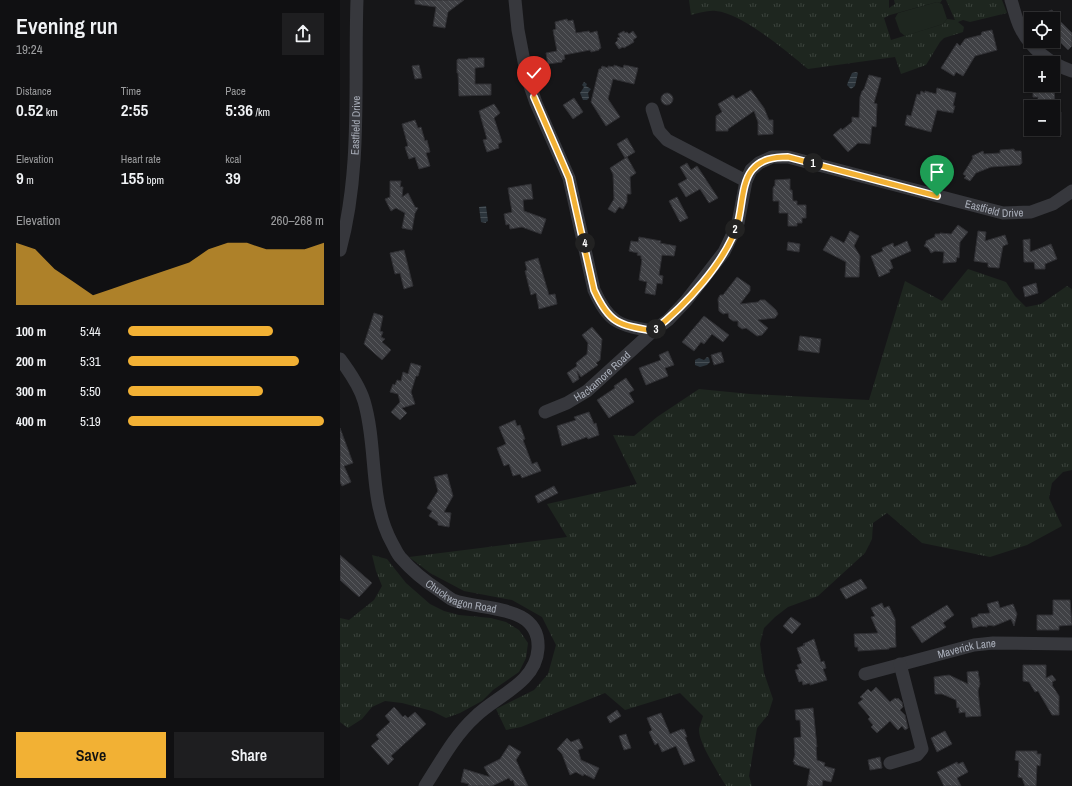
<!DOCTYPE html>
<html lang="en">
<head>
<meta charset="utf-8">
<style>
  :root { --surface:#101012; --page:#1e1e20; --text:#f1f3f6; --muted:#9c9d9f; --line:#303032; --accent:#f2b134 }
  body { margin:0; font-family:"Archivo Narrow",sans-serif; background:var(--page); color:var(--text); height:100vh; display:flex; flex-direction:column; font-size:15px; white-space:nowrap }
  * { box-sizing:border-box; margin:0 }
  p { font-size:13px; color:var(--muted) }
  .icon { flex:none; width:22px; height:22px; fill:none; stroke:currentColor; stroke-width:2; stroke-linecap:round; stroke-linejoin:round }
  .map { position:relative; flex:1; overflow:hidden }
  .side { display:flex; flex-direction:column; background:var(--surface); width:340px }
  .side>* { flex:none }
  .buttons { position:absolute; left:684px; top:12px; display:grid; gap:8px }
  .buttons a { display:grid; place-items:center; width:36px; height:36px; border-radius:0px; background:var(--surface); box-shadow:0 1px 3px #0004,0 0 0 1px var(--line); font-size:20px }
  .pin { position:absolute; display:grid; place-items:center; width:34px; height:34px; color:#fff; margin:-41px -17px; border-radius:50% 50% 50% 0; rotate:-45deg; box-shadow:0 0 4px #0007 }
  .pin .icon { rotate:45deg }
  .km { position:absolute; width:20px; height:20px; margin:-10px; border-radius:50%; background:#222; color:#fff; font-size:11px; line-height:20px; text-align:center }
  .round { display:grid; place-items:center; flex:none; width:42px; height:42px; border-radius:0px; background:var(--page) }
  .overview { display:flex; align-items:center; justify-content:space-between; height:68px; padding:0 16px }
  h1 { font-size:22px; font-weight:600; line-height:30px }
  .figures { display:grid; grid-template-columns:repeat(3,1fr); gap:6px; height:68px; padding:4px 16px }
  .figures div { display:grid; align-content:center }
  .figures b { font-size:17px; font-weight:600 }
  .figures small { font-size:11px; font-weight:400 }
  .figures p { font-size:11px }
  .chart { height:112px; padding:8px 16px }
  .chart p { display:flex; justify-content:space-between }
  .chart svg { width:100%; height:72px; margin-top:4px; fill:var(--accent); opacity:.7 }
  .action { display:flex; gap:8px; margin-top:auto; padding:8px 16px }
  .action a { flex:1; height:46px; border-radius:0px; background:var(--accent); color:#111; font-size:16px; font-weight:600; line-height:46px; text-align:center }
  .action a+a { background:var(--page); color:var(--text) }
  ul { padding:0 16px; list-style:none; font-size:13px }
  li { display:grid; grid-template-columns:64px 48px 1fr; align-items:center; height:30px }
  li i { height:10px; border-radius:5px; background:var(--accent) }
  main { display:flex; flex:1; min-height:0 }
  .map>svg:first-child { display:block }
  .grass { fill:url(#grass-tufts) }
  .pitch { fill:#1e261f }
  .water { fill:url(#water-rules) }
  .building { fill:url(#building-back-hatch); stroke:#303034 }
  .lines { fill:none; stroke-linecap:round; stroke-linejoin:round }
  .minor { stroke:#37383d; stroke-width:13 }
  .route-casing { stroke:#fff; stroke-width:8 }
  .route { stroke:#f2b134; stroke-width:5 }
  .labels { text-anchor:middle; dominant-baseline:central; stroke-width:3.5; stroke-linejoin:round; paint-order:stroke }
  .street-label { font-size:11px; fill:#a8adb8; stroke:#111113 }
</style>
</head>
<body>
<main>
<section class="side">
<div class="overview"><div><h1>Evening run</h1><p>19:24</p></div><a class="round"><svg class="icon" aria-label="share" viewBox="0 0 24 24"><path d="M12 15V3M7 8l5-5 5 5M5 13v7h14v-7"/></svg></a></div>
<div class="figures">
<div><p>Distance</p><b>0.52<small> km</small></b></div>
<div><p>Time</p><b>2:55</b></div>
<div><p>Pace</p><b>5:36<small> /km</small></b></div>
</div>
<div class="figures">
<div><p>Elevation</p><b>9<small> m</small></b></div>
<div><p>Heart rate</p><b>155<small> bpm</small></b></div>
<div><p>kcal</p><b>39</b></div>
</div>
<div class="chart"><p><span>Elevation</span>260–268 m</p>
<svg viewBox="0 0 160 44" preserveAspectRatio="none"><path d="M0 44V6L10 10L20 22L30 30L40 38L50 34L60 30L70 26L80 22L90 18L100 10L110 6L120 6L130 10L140 10L150 10L160 6V44z"/></svg>
</div>
<ul>
<li><b>100 m</b>5:44<i style="width:74%"></i></li>
<li><b>200 m</b>5:31<i style="width:87%"></i></li>
<li><b>300 m</b>5:50<i style="width:69%"></i></li>
<li><b>400 m</b>5:19<i style="width:100%"></i></li>
</ul>
<div class="action"><a>Save</a><a>Share</a></div>
</section>
<div class="map">
<svg width="732" height="786" viewBox="0 0 732 786">
  <defs>
    <pattern id="grass-tufts" width="24" height="20" patternUnits="userSpaceOnUse"><rect width="24" height="20" fill="#1e261f"/><path d="M3 7l-1-3M5 7V3M7 7l1-3M15 17l-1-3M17 17v-4M19 17l1-3" fill="none" stroke="#3c433d"/></pattern>
    <pattern id="water-rules" width="6" height="5" patternUnits="userSpaceOnUse"><rect width="6" height="5" fill="#2c353c"/><path d="M0 2.5h6" fill="none" stroke="#485056"/></pattern>
    <pattern id="building-back-hatch" width="6" height="6" patternUnits="userSpaceOnUse"><rect width="6" height="6" fill="#404145"/><path d="M-1 5l2 2M0 0l6 6M5-1l2 2" fill="none" stroke="#595a5e"/></pattern>
  </defs>
  <rect width="100%" height="100%" fill="#161618"/>
  <path class="grass" d="M 349,0 L 549,0 L 549,8 L 555,4 L 554,0 L 602,0 L 600,3 L 597,2 L 550,15 L 544,18 L 551,40 L 603,24 L 607,19 L 615,20 L 606,0 L 662,0 L 667,13 L 630,22 L 623,20 L 618,22 L 624,27 L 623,32 L 604,38 L 600,42 L 586,65 L 561,74 L 555,57 L 468,69 C 447,52 402,13 376,11 C 368,10 359,13 351,15 Z
    M 628,269 L 666,282 L 675,296 L 686,307 L 701,304 L 727,286 L 732,289 L 732,470 L 723,472 L 712,483 L 709,498 L 722,526 L 687,545 L 650,557 L 582,543 L 547,513 L 533,523 L 532,539 L 525,553 L 478,596 L 448,607 L 435,617 L 424,628 L 420,644 L 424,673 L 433,699 L 428,715 L 417,728 L 409,776 L 412,786 L 386,786 C 379,774 358,742 359,729 C 360,724 362,720 363,716 L 340,693 L 285,710 L 265,693 L 181,727 L 166,730 L 156,709 L 194,690 L 208,674 L 216,645 L 202,617 L 172,600 L 124,591 L 90,573 L 69,557 L 227,537 L 207,504 L 297,484 L 273,435 L 294,436 L 317,417 L 359,389 L 410,394 L 529,400 L 565,281 L 602,301 Z
    M 32,555 L 47,559 L 66,583 L 90,604 L 104,611 L 119,615 L 151,618 L 166,622 L 179,630 L 188,643 L 186,658 L 179,672 L 153,690 L 142,701 L 120,713 L 106,718 L 92,711 L 62,703 L 45,701 L 32,707 L 22,719 L 8,728 L 0,722 L 0,618 L 9,620 L 34,600 L 42,586 L 36,571 Z"/>
  <path class="pitch" d="M 597,2 L 602,4 L 607,19 L 603,24 L 565,36 L 560,32 L 555,18 L 558,13 Z"/>
  <path class="water" d="M 516,72 L 518,73 L 515,86 L 511,89 L 507,85 L 508,82 L 512,73 Z
    M 244,82 L 247,84 L 246,86 L 251,89 L 248,93 L 249,98 L 247,100 L 243,100 L 240,93 L 244,87 L 242,85 Z
    M 146,206 L 148,221 L 146,222 L 146,223 L 141,222 L 139,207 Z
    M 367,357 L 369,358 L 370,362 L 367,365 L 360,367 L 355,365 L 355,360 L 359,358 L 364,360 Z"/>
  <path class="building" d="M 75,0 L 124,0 L 108,12 L 105,28 L 93,26 L 96,7 L 75,4 Z
    M 712,10 L 720,24 L 721,22 L 732,33 L 732,46 L 728,50 L 718,40 L 717,42 L 713,38 L 713,19 L 696,19 L 709,11 Z
    M 227,19 L 228,21 L 233,20 L 236,33 L 249,31 L 250,33 L 257,31 L 261,48 L 259,49 L 259,50 L 251,52 L 250,50 L 224,55 L 225,59 L 222,60 L 222,62 L 208,64 L 206,53 L 217,51 L 213,30 L 216,29 L 215,22 Z
    M 652,30 L 657,50 L 635,56 L 623,76 L 616,72 L 614,76 L 601,68 L 617,43 L 620,46 L 625,39 L 641,35 L 642,32 Z
    M 284,31 L 285,33 L 287,32 L 289,34 L 293,31 L 297,37 L 293,40 L 294,42 L 284,48 L 283,47 L 279,49 L 275,43 L 278,40 L 277,38 L 280,37 L 278,34 Z
    M 128,58 L 144,58 L 144,67 L 135,68 L 135,84 L 151,84 L 151,95 L 119,96 L 118,73 L 117,73 L 117,60 L 118,59 L 128,59 Z
    M 79,65 L 82,78 L 75,79 L 72,66 Z
    M 274,65 L 283,68 L 284,65 L 298,68 L 294,84 L 273,79 L 268,99 L 280,117 L 266,126 L 251,102 L 259,69 L 261,69 L 262,66 L 268,68 L 268,66 L 274,67 Z
    M 529,75 L 541,78 L 534,103 L 537,104 L 536,127 L 532,126 L 530,144 L 518,143 L 508,152 L 493,135 L 501,128 L 502,130 L 512,122 L 512,117 L 519,118 L 520,97 L 522,91 L 524,89 Z
    M 693,85 L 714,85 L 715,107 L 698,107 L 698,97 L 693,97 Z
    M 597,88 L 616,93 L 613,106 L 615,106 L 613,113 L 597,110 L 591,132 L 565,125 L 567,115 L 571,116 L 577,94 L 580,95 L 581,91 L 585,93 L 585,91 L 596,94 Z
    M 411,90 L 424,108 L 429,120 L 433,120 L 433,134 L 418,135 L 418,122 L 414,111 L 388,129 L 388,131 L 376,131 L 376,116 L 382,112 L 378,104 L 393,95 L 396,99 Z
    M321 99a6 6 0 1 1 12 0a6 6 0 1 1-12 0Z
    M 234,98 L 243,112 L 233,119 L 223,105 Z
    M 154,104 L 160,113 L 154,118 L 162,142 L 158,144 L 159,148 L 147,152 L 143,140 L 147,139 L 139,111 Z
    M 713,112 L 721,112 L 721,135 L 713,135 Z
    M 75,120 L 78,128 L 81,127 L 85,141 L 87,140 L 90,152 L 86,153 L 90,166 L 79,169 L 75,157 L 69,159 L 65,147 L 68,146 L 62,124 Z
    M 287,138 L 295,152 L 285,158 L 277,144 Z
    M 674,149 L 675,151 L 681,151 L 682,163 L 680,165 L 651,167 L 636,173 L 630,181 L 624,178 L 626,176 L 623,174 L 633,158 L 632,156 L 643,151 L 644,154 L 660,153 L 660,150 Z
    M 287,157 L 296,173 L 290,177 L 291,194 L 287,194 L 287,202 L 283,209 L 279,207 L 275,213 L 268,209 L 274,199 L 273,174 L 270,168 Z
    M 347,163 L 351,170 L 357,166 L 378,198 L 369,203 L 360,189 L 346,197 L 338,184 L 347,179 L 340,167 Z
    M 450,179 L 450,190 L 452,190 L 453,201 L 457,201 L 457,205 L 466,205 L 466,218 L 462,218 L 462,223 L 457,223 L 457,226 L 448,226 L 448,213 L 439,213 L 439,201 L 433,201 L 433,188 L 434,186 L 435,186 L 435,180 Z
    M 50,181 L 61,181 L 60,187 L 63,187 L 62,197 L 68,193 L 75,207 L 78,208 L 75,213 L 72,230 L 62,228 L 65,213 L 56,208 L 51,211 L 45,199 L 50,197 Z
    M 191,184 L 193,199 L 183,200 L 184,211 L 206,219 L 201,234 L 182,227 L 170,229 L 169,224 L 166,225 L 164,214 L 172,212 L 168,188 Z
    M 337,197 L 348,218 L 340,222 L 329,201 Z
    M 618,225 L 628,232 L 620,242 L 619,258 L 617,257 L 616,262 L 603,263 L 604,252 L 595,251 L 591,253 L 588,248 L 584,246 L 586,243 L 586,241 L 595,237 L 595,234 L 600,234 L 600,233 L 611,234 Z
    M 510,231 L 519,236 L 514,246 L 520,256 L 519,277 L 505,277 L 506,262 L 483,250 L 491,236 L 504,243 Z
    M 638,231 L 646,232 L 645,241 L 665,235 L 668,244 L 663,246 L 659,268 L 648,267 L 648,263 L 634,261 Z
    M 299,237 L 321,241 L 320,243 L 336,246 L 334,256 L 322,255 L 319,275 L 323,276 L 322,284 L 317,283 L 315,295 L 305,293 L 307,282 L 299,280 L 302,259 L 301,259 L 301,256 L 297,255 L 298,253 L 289,251 L 291,241 L 298,242 Z
    M 690,239 L 690,252 L 711,244 L 717,259 L 705,264 L 705,269 L 695,269 L 694,262 L 684,262 L 683,240 Z
    M 567,241 L 571,251 L 550,260 L 553,268 L 549,270 L 550,272 L 539,277 L 531,256 L 543,251 L 542,248 L 553,243 L 554,247 Z
    M 448,242 L 460,244 L 459,252 L 447,250 Z
    M 64,250 L 73,286 L 64,289 L 60,273 L 55,274 L 50,253 Z
    M 198,258 L 209,295 L 215,294 L 217,304 L 199,309 L 196,293 L 191,295 L 185,271 L 187,270 L 185,262 Z
    M 397,277 L 410,286 L 410,291 L 400,304 L 418,302 L 420,300 L 425,300 L 436,310 L 438,314 L 435,318 L 418,320 L 428,328 L 422,335 L 417,336 L 406,328 L 402,329 L 398,326 L 398,321 L 393,321 L 389,318 L 388,313 L 383,314 L 379,311 L 378,299 L 380,295 L 383,295 Z
    M 696,283 L 698,293 L 685,297 L 683,287 Z
    M 34,313 L 43,316 L 40,331 L 43,332 L 41,337 L 45,339 L 42,342 L 51,350 L 42,360 L 24,344 Z
    M 364,316 L 389,335 L 383,342 L 372,334 L 364,344 L 361,342 L 354,351 L 342,342 Z
    M 252,327 L 262,339 L 260,360 L 256,363 L 258,365 L 241,377 L 237,371 L 239,379 L 233,383 L 227,373 L 237,366 L 236,363 L 247,354 L 248,343 L 242,335 Z
    M 460,336 L 481,339 L 479,353 L 458,350 Z
    M 328,351 L 334,365 L 325,368 L 328,376 L 306,385 L 299,368 L 321,360 L 319,355 Z
    M 381,352 L 384,362 L 374,365 L 371,355 Z
    M 71,363 L 81,366 L 78,376 L 76,376 L 71,392 L 75,404 L 62,408 L 67,413 L 60,420 L 51,412 L 60,402 L 58,394 L 50,392 L 53,384 L 55,385 L 57,380 L 61,381 L 63,372 L 68,374 Z
    M 286,378 L 294,390 L 289,393 L 294,402 L 269,418 L 257,400 L 275,388 L 274,386 Z
    M 249,412 L 254,424 L 256,423 L 259,435 L 248,439 L 247,437 L 222,446 L 217,426 L 236,420 L 234,417 Z
    M 175,420 L 177,426 L 180,425 L 185,439 L 183,440 L 192,464 L 197,462 L 201,471 L 182,478 L 180,474 L 173,476 L 169,464 L 164,466 L 157,448 L 166,444 L 159,427 Z
    M 0,428 L 13,463 L 4,466 L 11,482 L 2,486 L 0,482 Z
    M 107,474 L 113,496 L 104,512 L 111,513 L 109,527 L 98,525 L 98,522 L 89,516 L 92,511 L 87,508 L 98,491 L 94,477 Z
    M 214,486 L 218,493 L 198,503 L 195,496 Z
    M 0,555 L 32,583 L 19,597 L 0,580 Z
    M 521,579 L 527,588 L 506,599 L 500,589 Z
    M 713,600 L 730,600 L 732,625 L 719,626 L 719,630 L 697,630 L 697,615 L 713,615 Z
    M 658,601 L 660,608 L 673,604 L 677,614 L 674,626 L 671,619 L 654,626 L 647,625 L 647,627 L 641,626 L 633,628 L 631,618 L 638,616 L 638,614 L 650,613 L 647,604 Z
    M 542,603 L 544,608 L 549,606 L 555,619 L 556,647 L 549,648 L 549,649 L 518,651 L 518,647 L 515,647 L 514,634 L 538,633 L 531,617 L 535,616 L 531,608 Z
    M 607,605 L 614,615 L 603,623 L 606,627 L 582,643 L 571,627 Z
    M 451,617 L 461,624 L 452,634 L 443,626 Z
    M 474,639 L 481,662 L 484,661 L 486,668 L 483,669 L 487,680 L 470,685 L 470,683 L 463,685 L 462,681 L 459,682 L 455,670 L 459,669 L 457,665 L 462,663 L 457,648 L 465,645 L 463,644 Z
    M 683,665 L 706,665 L 706,678 L 712,675 L 716,680 L 712,682 L 713,684 L 712,685 L 719,696 L 719,715 L 712,715 L 698,691 L 695,692 L 689,682 L 683,681 Z
    M 638,671 L 640,684 L 638,691 L 641,716 L 626,717 L 625,712 L 619,713 L 619,707 L 617,708 L 616,700 L 602,694 L 595,694 L 594,677 L 609,675 L 628,684 L 627,672 Z
    M 536,687 L 550,702 L 555,698 L 557,699 L 558,698 L 562,702 L 563,707 L 560,710 L 565,715 L 568,728 L 565,730 L 562,726 L 558,730 L 550,721 L 537,733 L 531,727 L 533,725 L 528,719 L 530,717 L 518,703 L 523,699 L 520,697 L 528,689 L 531,692 Z
    M 54,707 L 63,717 L 65,715 L 68,718 L 75,712 L 86,724 L 51,756 L 54,759 L 48,765 L 31,746 L 39,739 L 36,735 L 50,722 L 45,716 Z
    M 473,708 L 477,747 L 476,747 L 477,760 L 485,763 L 484,766 L 495,769 L 491,782 L 483,780 L 482,786 L 467,786 L 470,769 L 454,764 L 455,762 L 453,762 L 455,755 L 454,738 L 461,737 L 460,720 L 456,720 L 455,710 Z
    M 277,710 L 281,716 L 270,723 L 267,717 Z
    M 321,713 L 330,734 L 342,729 L 342,730 L 344,729 L 347,737 L 345,737 L 355,761 L 344,765 L 336,746 L 322,752 L 318,743 L 315,745 L 309,732 L 312,730 L 307,718 Z
    M 605,731 L 612,744 L 597,752 L 591,738 Z
    M 286,734 L 291,748 L 284,750 L 279,736 Z
    M 227,738 L 231,742 L 239,739 L 243,748 L 238,750 L 241,760 L 259,768 L 254,779 L 244,774 L 243,776 L 236,772 L 230,775 L 222,754 L 217,749 Z
    M 169,745 L 181,752 L 176,760 L 188,786 L 175,786 L 173,780 L 171,781 L 169,778 L 152,786 L 128,786 L 129,784 L 121,782 L 124,769 L 150,777 L 144,767 L 160,759 Z
    M 676,751 L 697,751 L 697,754 L 701,754 L 700,766 L 697,765 L 696,786 L 685,786 L 682,778 L 678,777 L 679,761 L 675,760 Z
    M 540,757 L 542,768 L 530,770 L 528,760 Z
    M 617,762 L 618,764 L 623,762 L 628,772 L 617,778 L 621,786 L 604,786 L 597,772 Z"/>
  <g class="lines">
    <g class="minor">
      <path d="M 175,0 L 178,30 L 187,77 L 196,103 L 229,178 L 254,290 C 269,323 278,325 313,331"/>
      <path d="M 671,0 C 674,9 676,19 680,27 C 690,48 710,64 732,71"/>
      <path d="M 312,109 L 319,131 L 327,140 L 406,181"/>
      <path id="s1" d="M 0,250 C 22,169 14,83 17,0"/>
      <path id="s2" d="M 0,359 C 9,371 20,388 24,401 C 38,448 28,499 52,543 C 55,548 57,554 61,558 C 73,572 86,582 100,591 C 104,594 109,598 113,600 C 141,611 201,603 198,649 C 196,683 156,696 135,717 C 114,736 100,763 85,786"/>
      <path id="s3" d="M 205,412 L 227,403 L 247,391 L 313,331 L 328,320 L 346,301 L 384,252 L 398,223 L 406,181 L 411,170 L 419,163 L 432,157 L 448,157 L 663,213 L 691,212 L 713,204 L 732,191"/>
      <path id="s4" d="M 525,674 L 634,645 L 653,643 L 732,644"/>
      <path d="M 550,763 L 577,755 L 582,749 L 560,664"/>
    </g>
  </g>
  <g class="lines">
    <defs>
      <path id="route" d="M 194,97 L 229,178 L 254,290 C 269,323 278,325 313,331 C 344,307 387,261 398,222 C 402,207 402,182 412,170 C 421,159 434,157 448,157 L 597,196"/>
    </defs>
    <use href="#route" class="route-casing"/>
    <use href="#route" class="route"/>
  </g>
  <g class="labels">
    <g class="street-label">
      <text stroke="none"><textPath href="#s1" startOffset="126">Eastfield Drive</textPath></text>
      <text stroke="none"><textPath href="#s3" startOffset="584">Eastfield Drive</textPath></text>
      <text stroke="none"><textPath href="#s3" startOffset="68">Hackamore Road</textPath></text>
      <text stroke="none"><textPath href="#s2" startOffset="285">Chuckwagon Road</textPath></text>
      <text stroke="none"><textPath href="#s4" startOffset="105">Maverick Lane</textPath></text>
    </g>
  </g>
</svg>
<div class="buttons">
<a><svg class="icon" aria-label="locate" viewBox="0 0 24 24"><circle cx="12" cy="12" r="6"/><path d="M12 2v4M12 18v4M2 12h4M18 12h4"/></svg></a>
<a>+</a>
<a>−</a>
</div>
<div class="pin" style="left:597px;top:196px;background:#1e9e55"><svg class="icon" aria-label="arrive" viewBox="0 0 24 24"><path d="M6 21V4h12l-3 4 3 4H6"/></svg></div>
<div class="pin" style="left:194px;top:97px;background:#d93025"><svg class="icon" aria-label="check" viewBox="0 0 24 24"><path d="M5 12l5 5 9-10"/></svg></div>
<b class="km" style="left:473px;top:163px">1</b>
<b class="km" style="left:395px;top:229px">2</b>
<b class="km" style="left:316px;top:329px">3</b>
<b class="km" style="left:245px;top:243px">4</b>
</div>
</main>
</body>
</html>
